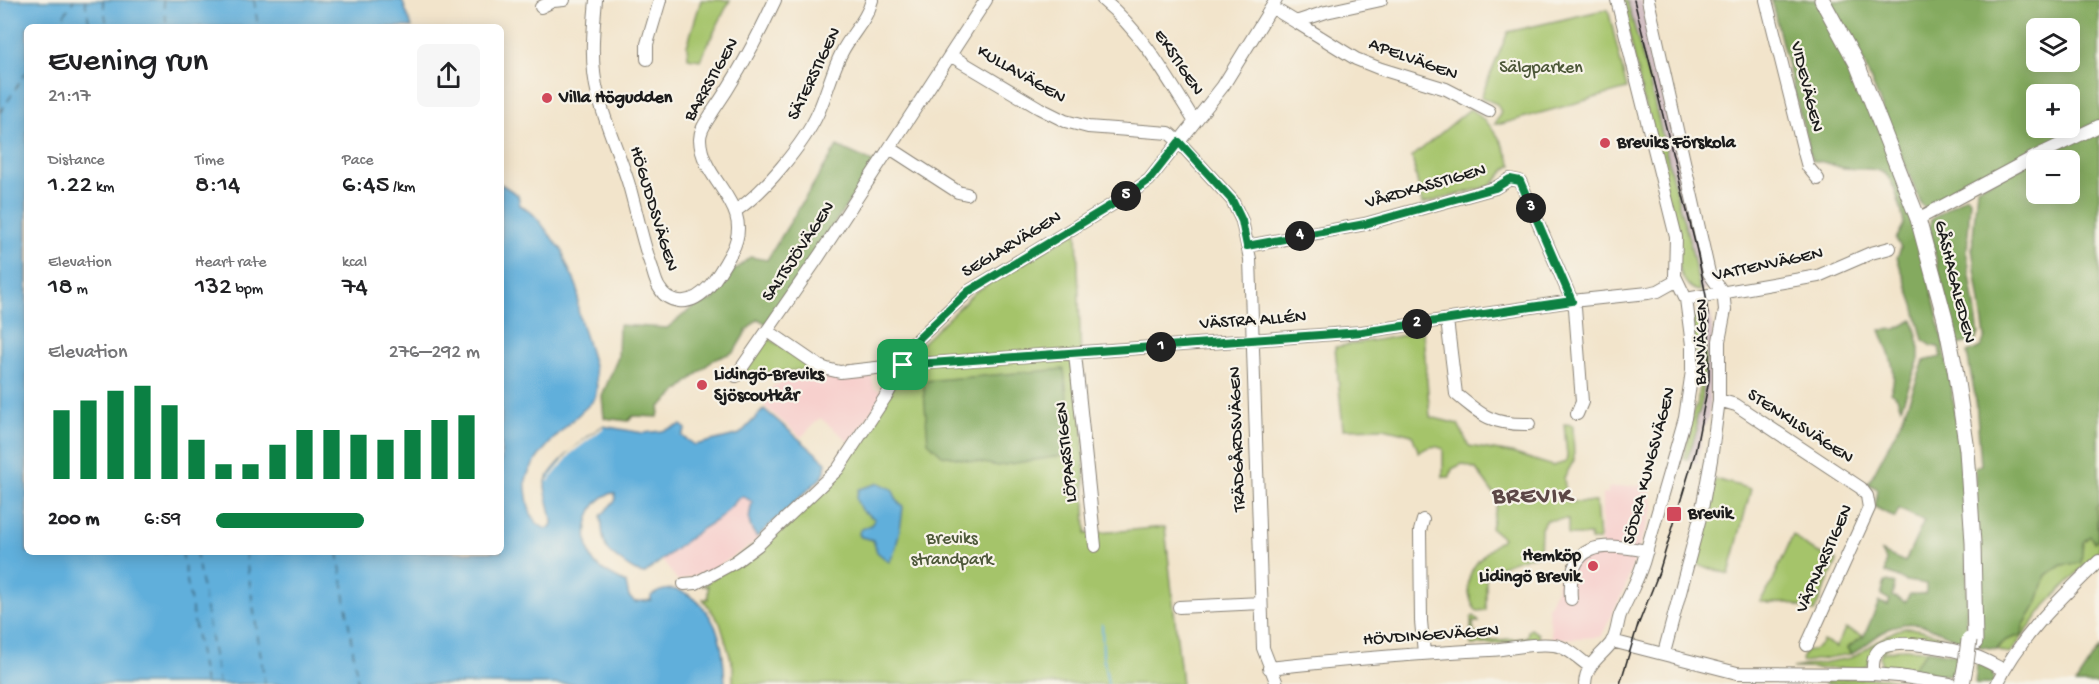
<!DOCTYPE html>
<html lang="en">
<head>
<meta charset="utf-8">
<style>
  :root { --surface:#fff; --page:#f6f6f6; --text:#202124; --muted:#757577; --accent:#0b8043 }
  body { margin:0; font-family:"Gochi Hand",sans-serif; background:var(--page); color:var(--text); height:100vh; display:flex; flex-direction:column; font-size:22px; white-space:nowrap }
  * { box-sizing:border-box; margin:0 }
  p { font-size:20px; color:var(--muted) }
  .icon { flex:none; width:33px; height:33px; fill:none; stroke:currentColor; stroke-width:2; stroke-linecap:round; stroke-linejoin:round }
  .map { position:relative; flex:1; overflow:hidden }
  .details { position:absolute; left:24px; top:24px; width:480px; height:531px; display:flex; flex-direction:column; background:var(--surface); border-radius:9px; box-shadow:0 3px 15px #0003 }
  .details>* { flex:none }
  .buttons { position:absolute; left:2026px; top:18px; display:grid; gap:12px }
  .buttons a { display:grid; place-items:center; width:54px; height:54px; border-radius:9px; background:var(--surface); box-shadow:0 3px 15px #0003; font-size:30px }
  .pin { position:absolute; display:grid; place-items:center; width:51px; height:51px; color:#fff; margin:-26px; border-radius:12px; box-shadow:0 3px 9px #0006 }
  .km { position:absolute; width:30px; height:30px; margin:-15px; border-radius:50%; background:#222; color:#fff; font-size:16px; line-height:30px; text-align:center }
  .round { display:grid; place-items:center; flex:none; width:63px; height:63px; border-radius:9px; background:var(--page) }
  .headline { display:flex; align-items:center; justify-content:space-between; height:102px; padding:0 24px }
  h1 { font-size:33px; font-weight:600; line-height:45px }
  .stats { display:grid; grid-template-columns:repeat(3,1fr); gap:9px; height:102px; padding:6px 24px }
  .stats div { display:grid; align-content:center }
  .stats b { font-size:26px; font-weight:600 }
  .stats small { font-size:16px; font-weight:400 }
  .stats p { font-size:16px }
  .chart { height:168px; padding:12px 24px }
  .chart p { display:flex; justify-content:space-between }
  .chart svg { width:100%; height:108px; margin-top:6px; stroke:var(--accent); stroke-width:6 }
  ul { padding:0 24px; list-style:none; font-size:20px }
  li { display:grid; grid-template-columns:96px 72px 1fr; align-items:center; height:45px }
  li i { height:15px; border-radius:8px; background:var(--accent) }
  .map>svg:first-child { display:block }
  .built { fill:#f7d0cd }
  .industrial { fill:#d2bec3 }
  .green { fill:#a5c46b; stroke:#607044; stroke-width:1.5 }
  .forest { fill:#84aa5f; stroke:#50633e; stroke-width:1.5; fill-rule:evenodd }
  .water { fill:#61afdb; stroke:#3e667c; stroke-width:1.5 }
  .pier { fill:#f2e4cb }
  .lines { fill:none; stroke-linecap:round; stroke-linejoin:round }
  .stream { stroke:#61afdb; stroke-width:2 }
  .ferry { stroke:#385768; stroke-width:1.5; stroke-dasharray:8 6; stroke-linecap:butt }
  .minor-casing { stroke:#878074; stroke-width:14 }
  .major-casing { stroke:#878074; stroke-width:17 }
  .minor { stroke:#fff; stroke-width:12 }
  .major { stroke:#fff; stroke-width:15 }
  .tram { stroke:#1c1c1c; stroke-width:1.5 }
  .major-bridge-casing { stroke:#878074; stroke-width:17; stroke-linecap:butt }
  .major-bridge { stroke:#fff; stroke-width:15 }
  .route-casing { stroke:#fff; stroke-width:12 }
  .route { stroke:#0b8043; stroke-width:8 }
  .poi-dot { fill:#d1495b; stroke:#f7f3e8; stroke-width:2 }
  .labels { text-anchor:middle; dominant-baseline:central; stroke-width:4.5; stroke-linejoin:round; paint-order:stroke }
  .street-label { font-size:18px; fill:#1c1c1c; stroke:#f7f3e8 }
  .park-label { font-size:18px; fill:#4c5738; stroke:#f7f3e8 }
  .poi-label { font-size:18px; font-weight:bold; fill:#1c1c1c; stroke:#f7f3e8; text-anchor:start }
  .district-label { font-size:24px; font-weight:bold; letter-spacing:1.5px; fill:#5c4746; stroke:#f7f3e8 }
</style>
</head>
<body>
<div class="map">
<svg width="2099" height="684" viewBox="0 0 2099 684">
  <rect width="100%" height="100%" fill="#f7f3e8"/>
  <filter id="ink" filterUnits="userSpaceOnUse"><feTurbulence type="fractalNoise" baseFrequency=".0167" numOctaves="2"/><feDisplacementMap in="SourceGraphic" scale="12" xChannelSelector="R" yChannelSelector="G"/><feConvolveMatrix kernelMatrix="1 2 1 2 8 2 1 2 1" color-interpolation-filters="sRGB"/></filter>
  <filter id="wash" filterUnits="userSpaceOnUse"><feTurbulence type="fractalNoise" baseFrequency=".008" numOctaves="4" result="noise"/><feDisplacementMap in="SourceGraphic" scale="24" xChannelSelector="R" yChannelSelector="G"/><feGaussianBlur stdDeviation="1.35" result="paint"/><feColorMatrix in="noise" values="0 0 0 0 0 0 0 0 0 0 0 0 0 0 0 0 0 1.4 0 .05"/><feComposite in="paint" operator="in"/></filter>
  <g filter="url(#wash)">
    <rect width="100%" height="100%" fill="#f2e4cb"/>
    <path class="built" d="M 871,375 L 875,388 L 884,392 L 851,443 L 820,418 L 801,437 L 764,406 L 773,386 L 794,378 Z
      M 1648,484 L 1654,506 L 1624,590 L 1601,637 L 1552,639 L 1548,607 L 1557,588 L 1559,575 L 1570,563 L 1601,546 L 1602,494 L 1608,494 L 1608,488 Z
      M 743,496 L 752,502 L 749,527 L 759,540 L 713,569 L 678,581 L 661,559 L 700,530 L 720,518 L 739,498 Z"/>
    <path class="industrial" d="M 1627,0 L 1642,0 L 1707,289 L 1700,291 L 1690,243 L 1680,209 L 1649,81 Z
      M 1711,313 L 1713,341 L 1709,417 L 1703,429 L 1697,464 L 1687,459 L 1697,430 L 1696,417 L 1699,413 L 1702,402 L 1706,355 L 1704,315 Z"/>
    <path class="green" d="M 701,0 L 730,0 L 700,60 L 688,58 L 687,46 Z
      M 1622,0 L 1627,0 L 1649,81 L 1680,209 L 1690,243 L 1700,291 C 1689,290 1683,280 1680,270 Z
      M 1608,9 L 1627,89 L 1501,124 L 1495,124 L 1501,112 L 1497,104 L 1481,97 L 1508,32 Z
      M 1470,109 C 1494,125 1501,139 1512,165 C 1502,171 1499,179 1490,186 L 1422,204 L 1412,157 Z
      M 1077,231 L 1086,534 L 1165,527 L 1182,684 L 733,684 L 733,666 L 720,623 L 703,599 L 708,599 L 708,586 L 703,586 L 835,480 L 913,352 L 975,292 Z
      M 1701,315 L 1704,315 L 1706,355 L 1702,402 L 1699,413 L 1696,416 L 1697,430 L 1687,459 L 1683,459 L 1690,433 L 1689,425 L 1692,413 L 1697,407 L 1701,365 L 1696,358 L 1693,319 Z
      M 1423,332 L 1430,417 L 1458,424 L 1469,446 L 1512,453 L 1553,466 L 1566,462 L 1567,456 L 1564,424 L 1573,425 L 1574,460 L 1564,478 L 1567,502 L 1596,502 L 1599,540 L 1591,541 L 1590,535 L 1568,535 L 1568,519 L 1546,520 L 1541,528 L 1540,555 C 1521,556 1503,566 1486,573 L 1486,610 L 1477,611 C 1471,606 1471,600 1469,593 C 1464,567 1486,553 1503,538 L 1491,528 L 1498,500 L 1476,469 L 1462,464 L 1452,469 L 1450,477 L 1443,477 L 1443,449 C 1434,444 1426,447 1419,453 L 1412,435 L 1384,428 L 1343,429 L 1335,347 Z
      M 768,338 L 817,369 L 745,374 L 744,372 Z
      M 1715,479 L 1751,489 L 1729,574 L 1695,564 Z
      M 2099,505 L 2099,550 L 2045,606 L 2010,654 L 1996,649 L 2006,640 L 2022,635 L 2023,626 L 2038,602 L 2046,575 L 2062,565 L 2080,563 L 2083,542 L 2090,536 L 2096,506 Z
      M 1793,535 L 1809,548 L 1837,561 L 1814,612 L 1790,603 L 1769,603 L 1760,601 L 1770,587 Z
      M 1474,616 L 1479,622 L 1473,622 L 1474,634 L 1480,634 L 1481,641 L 1527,638 L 1528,631 L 1531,629 L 1538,634 L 1539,641 L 1471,645 L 1471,618 Z
      M 1903,628 C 1925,627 1941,637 1961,646 L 1961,648 L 1899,640 L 1869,660 L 1866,666 L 1861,669 L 1793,668 L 1850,658 C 1869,650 1882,634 1903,628 Z
      M 1845,629 L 1864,636 L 1847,648 L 1851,654 L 1803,662 L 1802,660 L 1806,650 C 1814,651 1820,647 1823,641 L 1836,647 Z
      M 1899,649 L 1928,650 L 1915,671 L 1930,671 L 1933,675 L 1886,670 L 1882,667 L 1880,657 L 1883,653 Z
      M 1885,678 L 1918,684 L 1825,684 L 1825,679 Z"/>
    <path class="forest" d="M 1771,0 L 1817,0 C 1840,47 1866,94 1885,144 C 1945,297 1976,478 1965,643 C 1935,631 1914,612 1882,633 C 1871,639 1863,649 1851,654 L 1847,648 L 1864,636 L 1879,602 L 1888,605 L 1890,600 L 1881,595 L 1885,582 L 1888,581 L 1895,584 L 1892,596 L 1905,602 L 1910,594 L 1926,594 L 1926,584 L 1906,581 L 1885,572 L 1886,560 L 1882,552 L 1905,562 L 1924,521 L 1899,509 L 1895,518 L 1875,507 L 1878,489 L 1868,484 L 1901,422 L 1924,361 L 1941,357 L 1939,347 L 1931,346 L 1923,340 L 1914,305 L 1897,258 L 1901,248 L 1896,239 L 1904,224 C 1902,211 1894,177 1882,172 C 1871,167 1856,170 1844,168 C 1832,166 1825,160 1812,161 Z
      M 1828,0 L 2099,0 L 2099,121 L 2016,160 L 1933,208 L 1927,209 L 1921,204 L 1864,63 ZM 2037,28 L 2070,28 L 2070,62 L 2037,62 ZM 2037,94 L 2070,94 L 2070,128 L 2037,128 Z
      M 2099,129 L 2099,505 L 2096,507 L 2098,538 L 2095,542 L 2090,536 L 2083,542 L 2081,563 L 2062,565 L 2046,575 L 2038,602 L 2023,626 L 2022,635 L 2006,640 L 1996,649 L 1978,646 L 1975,467 L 1981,465 L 1976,401 L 1967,353 L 1981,347 L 1985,337 L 1972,249 L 1977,188 ZM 2037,160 L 2070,160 L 2070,194 L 2037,194 Z
      M 837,146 L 875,163 L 767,324 L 758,319 L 747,330 L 734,352 L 713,360 L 660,407 L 658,417 L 633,416 L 628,421 L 604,418 L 602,396 L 618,357 L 619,325 L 667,328 L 692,308 L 713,300 L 731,273 L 750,257 L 767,260 Z
      M 1966,196 L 1970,200 L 1967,254 L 1979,334 L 1975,341 L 1956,345 L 1929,228 L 1931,220 Z
      M 1913,320 L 1919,344 L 1919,359 L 1901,408 L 1897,397 L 1890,392 C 1900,373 1887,349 1880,330 L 1896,329 Z
      M 1064,369 L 1073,454 L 998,466 L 942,455 L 928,442 L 923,381 Z
      M 2099,648 L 2099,684 L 2075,684 Z
      M 1928,650 L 1963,656 C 1956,675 1952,676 1933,675 L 1930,671 L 1915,671 L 1913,667 Z
      M 1977,663 C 1990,669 1996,669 1993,684 L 1975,684 Z"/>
    <path class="water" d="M 0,0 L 402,0 L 412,27 L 27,27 L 27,552 L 501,552 L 501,184 L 518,195 L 520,205 C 540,215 547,235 563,251 C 564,266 574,275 578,290 C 579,296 577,303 578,309 C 581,331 606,383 593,401 C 574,419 532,455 526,480 C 525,487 527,496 528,503 C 530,515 535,524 546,529 L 549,528 L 552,524 C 552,511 546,499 545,486 C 545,470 589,435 603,426 L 643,433 L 662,431 L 681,425 L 686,429 L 682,436 L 695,445 L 740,434 L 764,409 L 826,462 L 825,471 L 822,477 L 757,537 C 746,524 749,518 752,502 L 743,496 L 738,499 L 720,518 L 700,530 L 644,574 C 637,573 632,569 626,565 C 601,548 604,546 601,516 L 616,499 L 615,494 L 612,493 C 585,501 580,540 594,562 C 600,570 616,578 626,583 L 629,597 L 635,602 L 651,600 L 651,596 C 678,577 705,603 716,628 C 723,645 724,666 725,684 L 0,684 Z
      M 879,483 L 892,489 L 898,502 L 903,507 C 902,520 897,552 889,562 L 877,552 L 873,540 L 861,537 L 859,534 L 860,530 L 871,525 L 875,519 L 861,510 L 856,499 L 859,489 Z"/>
    <path class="pier" d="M 603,426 L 604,428 L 572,453 L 548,482 L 547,481 L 571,450 Z"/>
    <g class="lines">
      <path class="stream" d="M 1102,624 L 1103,656 L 1108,684"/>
      <path class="ferry" d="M 85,0 L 90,27
        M 103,0 L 107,27
        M 163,0 L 167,27
        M 254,0 L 258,27
        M 56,27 L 74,0
        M 0,113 L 27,71
        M 182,552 L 205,684
        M 196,552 L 219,684
        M 245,552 L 265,684
        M 338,552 L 358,684"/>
    </g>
  </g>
  <g filter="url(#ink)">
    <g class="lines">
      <defs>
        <path id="minor" d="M 596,0 C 593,31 590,64 598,95 C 606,126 620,155 629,185 C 637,213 642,241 652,268 C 654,275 656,284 660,289 C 664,296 671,300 679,301 C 704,304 721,271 732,251 C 756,205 701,182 700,139 C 700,128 708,120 713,111 C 738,75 757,39 775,0
          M 1103,0 C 1143,33 1168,79 1195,122
          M 1648,0 L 1709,273 L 1723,293 L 1724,300 L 1725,310 L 1719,341 L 1719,400 L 1711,460 L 1701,514 L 1664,653
          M 1766,0 L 1805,156 L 1808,167 L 1818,179
          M 541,7 L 553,1 L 564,0
          M 1273,8 L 1296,22 L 1326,12 L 1381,0
          M 1296,22 L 1356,59 L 1381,69 L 1446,89 L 1489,111
          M 950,55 L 1039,108 L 1065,121 L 1088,127 L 1169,133 L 1179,142 L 1232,200 L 1242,221 L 1250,259 L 1263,648 L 1277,684
          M 647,59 L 647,44 L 660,0
          M 890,148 L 958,192 L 967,194
          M 735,211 C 763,194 805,142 818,113 C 827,93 832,71 842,52 C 851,34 867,20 872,0
          M 1918,219 L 2036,156 L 2099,126
          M 1247,246 L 1365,224 L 1495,188 L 1510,179 L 1520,181 L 1575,308 L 1582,402 L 1577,414
          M 1686,299 L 1818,276 L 1871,253 L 1890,248
          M 1447,320 L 1456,394 C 1482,416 1493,425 1529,424
          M 768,331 L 819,366 L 827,369 L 840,372 L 903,365 L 1362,332 L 1572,301 L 1648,293 L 1658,291 L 1676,281
          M 1075,354 L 1095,546
          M 736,376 L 819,256 L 986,0
          M 1719,400 L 1736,405 L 1861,488 L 1867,496 L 1869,508 L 1807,645
          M 1423,520 L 1420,531 L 1421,621 L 1424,653
          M 684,584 L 696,583 L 735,562 L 758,545 L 838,469 L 888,393 L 915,342 L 969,291 L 1128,195 L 1149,180 L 1223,86 L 1276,0
          M 1571,599 C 1567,542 1600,542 1647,551
          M 1179,607 L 1261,603
          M 1612,641 L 1737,673 L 1873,674 L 1898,676 L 1950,684
          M 1269,668 C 1343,660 1416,653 1490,650 C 1511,649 1533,642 1554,645 C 1567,647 1578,658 1589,666
          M 1873,674 C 1873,666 1872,658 1878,651 C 1890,635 1956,650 1974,656 C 1984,659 1994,665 2004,670
          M 1585,684 C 1586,663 1601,657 1612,642 C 1617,634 1617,624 1620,615 C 1628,597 1637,582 1643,563 L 1685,418 L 1692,371 L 1692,345 L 1686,299 L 1675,276 L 1676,237 L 1617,0
          M 1997,684 C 2020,636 2062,597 2099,561"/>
        <path id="major" d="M 1822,0 L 1857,64 L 1918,219 L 1945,319 L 1955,369 L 1967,450 L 1973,543 L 1975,642
          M 1962,684 L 1966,663"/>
      </defs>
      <use href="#minor" class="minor-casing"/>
      <use href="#major" class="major-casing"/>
      <use href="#minor" class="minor"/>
      <use href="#major" class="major"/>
      <path class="tram" d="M 1634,0 L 1697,251 L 1706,296 L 1709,327 L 1709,380 L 1695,453 L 1659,572 L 1637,628
        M 1620,684 L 1639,621"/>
      <defs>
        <path id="major-bridge" d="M 1966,663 L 1969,640"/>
      </defs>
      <use href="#major-bridge" class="major-bridge-casing"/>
      <use href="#major-bridge" class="major-bridge"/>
    </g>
  </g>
  <g class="lines" filter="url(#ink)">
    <defs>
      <path id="route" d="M 1179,142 L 1232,200 L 1242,221 L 1247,246 L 1365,224 L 1495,188 L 1510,179 L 1520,181 L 1572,301 L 1362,332 L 903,365 L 915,342 L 969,291 L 1128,195 L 1149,180 Z"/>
    </defs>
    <use href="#route" class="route-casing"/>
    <use href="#route" class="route"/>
  </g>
  <g class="poi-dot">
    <circle cx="547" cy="98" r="6"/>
    <circle cx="1605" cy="143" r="6"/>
    <circle cx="702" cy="385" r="6"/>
    <rect x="1666" y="506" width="16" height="16" rx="3"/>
    <circle cx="1593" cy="566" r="6"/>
  </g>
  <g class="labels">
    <g class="street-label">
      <text transform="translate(1413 60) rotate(20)">APELVÄGEN</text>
      <text transform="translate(1178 63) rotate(56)">EKSTIGEN</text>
      <text transform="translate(815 74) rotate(-64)">SÄTERSTIGEN</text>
      <text transform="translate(1021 75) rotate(30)">KULLAVÄGEN</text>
      <text transform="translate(712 80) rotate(-60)">BARRSTIGEN</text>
      <text transform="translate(1806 87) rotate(76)">VIDEVÄGEN</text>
      <text transform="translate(1426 187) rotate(-16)">VÅRDKASSTIGEN</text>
      <text transform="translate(653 209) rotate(73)">HÖGUDDSVÄGEN</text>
      <text transform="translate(1012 245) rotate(-31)">SEGLARVÄGEN</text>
      <text transform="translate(799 252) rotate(-56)">SALTSJÖVÄGEN</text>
      <text transform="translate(1768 265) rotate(-12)">VATTENVÄGEN</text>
      <text transform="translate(1954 282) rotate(76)">GÅSHAGALEDEN</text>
      <text transform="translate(1253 321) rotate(-4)">VÄSTRA ALLÉN</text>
      <text transform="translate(1702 342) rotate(-89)">BANVÄGEN</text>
      <text transform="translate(1800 427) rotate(33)">STENKILSVÄGEN</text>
      <text transform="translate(1238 439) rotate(-92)">TRÄDGÅRDSVÄGEN</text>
      <text transform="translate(1067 452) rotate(-96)">LÖPARSTIGEN</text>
      <text transform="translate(1650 466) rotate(-75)">SÖDRA KUNGSVÄGEN</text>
      <text transform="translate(1825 559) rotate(-66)">VÄPNARSTIGEN</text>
      <text transform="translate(1431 636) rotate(-4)">HÖVDINGEVÄGEN</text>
    </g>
    <g class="park-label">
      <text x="1541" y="68">Sälgparken</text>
      <text x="952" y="539">Breviks<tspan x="952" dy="21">strandpark</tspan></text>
    </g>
    <g class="poi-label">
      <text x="559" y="98">Villa Högudden</text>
      <text x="1617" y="143">Breviks Förskola</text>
      <text x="714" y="375">Lidingö-Breviks<tspan x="714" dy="21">Sjöscoutkår</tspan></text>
      <text x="1688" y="514">Brevik</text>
      <text x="1581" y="556" text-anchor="end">Hemköp<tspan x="1581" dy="21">Lidingö Brevik</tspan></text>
    </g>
    <g class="district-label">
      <text x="1533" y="497">BREVIK</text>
    </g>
  </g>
</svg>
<div class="buttons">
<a><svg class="icon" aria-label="layers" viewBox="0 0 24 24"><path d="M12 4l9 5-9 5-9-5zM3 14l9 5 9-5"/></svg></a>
<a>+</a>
<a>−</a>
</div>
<div class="pin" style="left:903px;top:365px;background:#1e9e55"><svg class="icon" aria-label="arrive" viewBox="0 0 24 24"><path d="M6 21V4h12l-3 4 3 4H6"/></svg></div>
<b class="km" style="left:1161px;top:347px">1</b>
<b class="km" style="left:1417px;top:324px">2</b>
<b class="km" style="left:1531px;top:208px">3</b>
<b class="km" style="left:1300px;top:236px">4</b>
<b class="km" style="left:1126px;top:196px">5</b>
<section class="details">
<div class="headline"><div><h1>Evening run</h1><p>21:17</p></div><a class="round"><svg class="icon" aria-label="share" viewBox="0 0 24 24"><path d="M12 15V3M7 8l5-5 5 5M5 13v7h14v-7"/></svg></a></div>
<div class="stats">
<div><p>Distance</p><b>1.22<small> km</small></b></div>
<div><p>Time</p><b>8:14</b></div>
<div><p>Pace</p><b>6:45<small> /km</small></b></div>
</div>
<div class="stats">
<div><p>Elevation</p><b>18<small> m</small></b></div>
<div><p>Heart rate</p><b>132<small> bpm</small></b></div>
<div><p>kcal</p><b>74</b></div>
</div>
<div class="chart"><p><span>Elevation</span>276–292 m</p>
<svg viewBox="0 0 160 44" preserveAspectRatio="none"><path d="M5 44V16M15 44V12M25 44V8M35 44V6M45 44V14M55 44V28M65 44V38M75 44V38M85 44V30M95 44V24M105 44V24M115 44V26M125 44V28M135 44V24M145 44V20M155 44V18"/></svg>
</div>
<ul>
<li><b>200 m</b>6:59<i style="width:56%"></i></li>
</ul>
</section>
</div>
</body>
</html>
